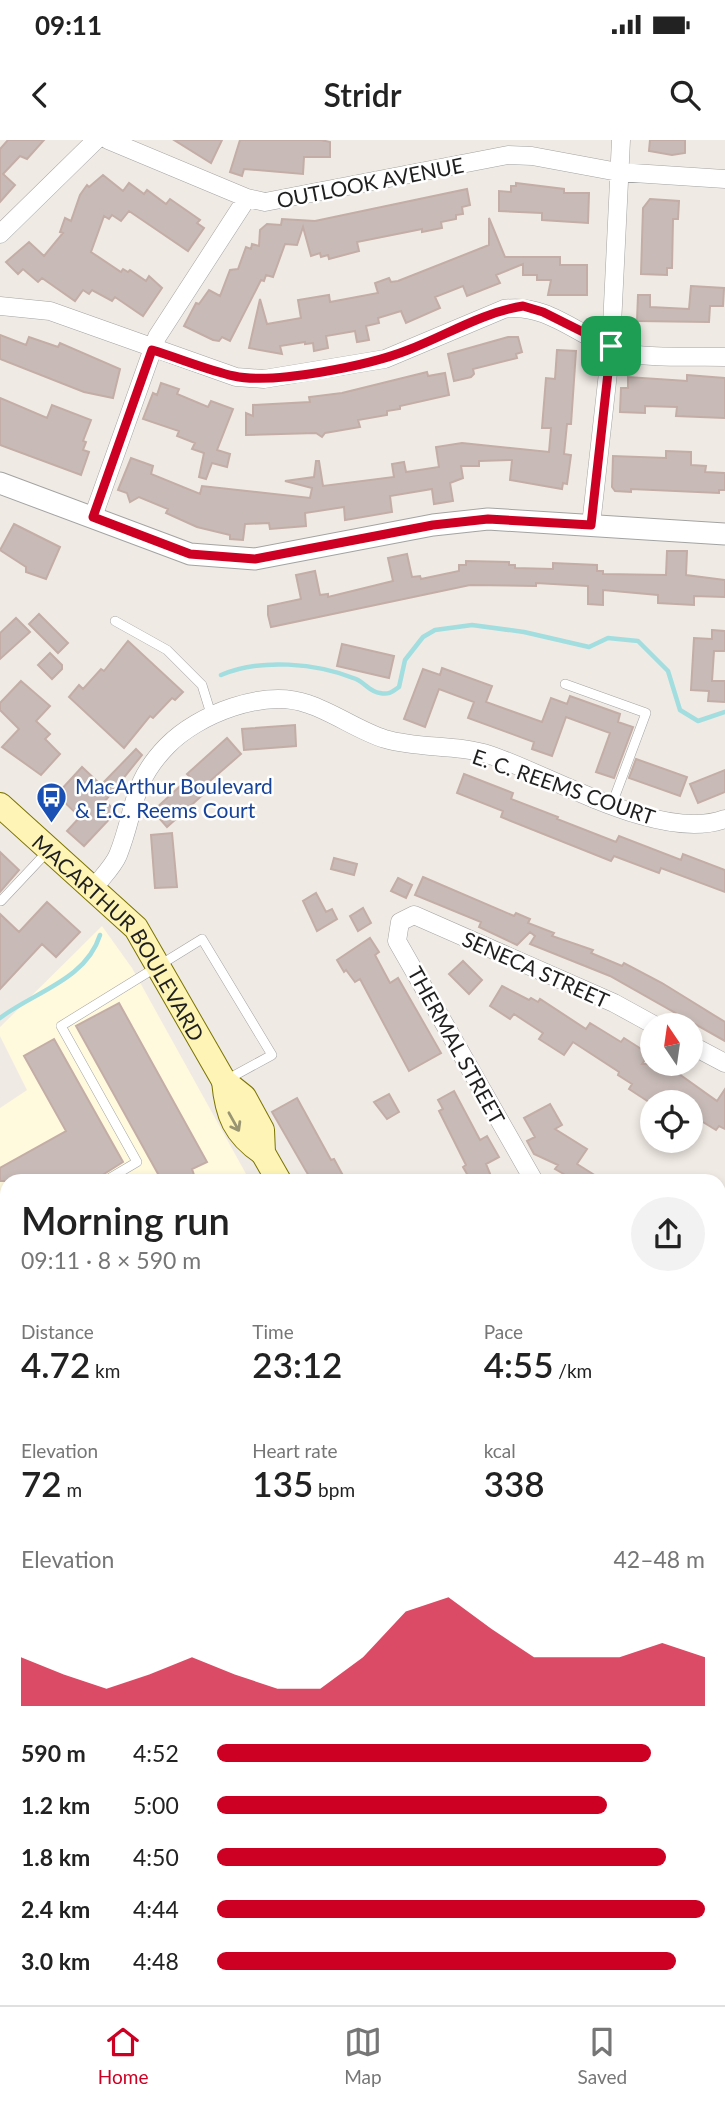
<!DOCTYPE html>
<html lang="en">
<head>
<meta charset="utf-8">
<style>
  :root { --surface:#fff; --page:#f2f2f2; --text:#222; --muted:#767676; --line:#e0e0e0; --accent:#cd0024 }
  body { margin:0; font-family:Lato,sans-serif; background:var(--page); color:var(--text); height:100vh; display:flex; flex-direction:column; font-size:26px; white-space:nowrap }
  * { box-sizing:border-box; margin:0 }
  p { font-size:23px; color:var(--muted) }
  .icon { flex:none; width:38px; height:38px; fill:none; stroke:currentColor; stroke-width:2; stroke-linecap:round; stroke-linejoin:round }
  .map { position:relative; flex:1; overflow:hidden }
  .panel { position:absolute; left:0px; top:1034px; width:726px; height:831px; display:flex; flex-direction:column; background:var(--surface); border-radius:21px 21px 0 0; box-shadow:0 4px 10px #0003 }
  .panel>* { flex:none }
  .needle { width:46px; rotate:347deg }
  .tools { position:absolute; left:640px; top:873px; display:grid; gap:14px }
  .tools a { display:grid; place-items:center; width:63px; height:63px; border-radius:50%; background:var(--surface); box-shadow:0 4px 10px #0003; font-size:35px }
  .pin { position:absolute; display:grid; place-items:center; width:60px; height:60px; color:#fff; margin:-30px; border-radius:14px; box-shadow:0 4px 10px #0006 }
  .round { display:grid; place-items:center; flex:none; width:74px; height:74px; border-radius:37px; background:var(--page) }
  .overview { display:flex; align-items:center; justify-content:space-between; height:119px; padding:0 21px }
  h1 { font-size:38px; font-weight:600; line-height:52px }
  .figures { display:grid; grid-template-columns:repeat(3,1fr); gap:10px; height:119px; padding:7px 21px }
  .figures div { display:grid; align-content:center }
  .figures b { font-size:35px; font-weight:600 }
  .figures small { font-size:19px; font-weight:400 }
  .figures p { font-size:19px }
  .chart { height:196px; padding:14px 21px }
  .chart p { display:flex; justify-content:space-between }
  .chart svg { width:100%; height:126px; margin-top:7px; fill:var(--accent); opacity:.7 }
  ul { padding:0 21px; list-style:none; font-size:23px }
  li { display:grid; grid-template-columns:112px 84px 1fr; align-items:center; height:52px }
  li i { height:18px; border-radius:9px; background:var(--accent) }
  .status { display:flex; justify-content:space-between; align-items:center; height:49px; padding:0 35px; background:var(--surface); direction:ltr }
  .status svg { height:19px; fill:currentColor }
  header { display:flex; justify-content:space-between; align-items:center; height:91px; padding:0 21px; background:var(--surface); font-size:32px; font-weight:600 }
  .menu { display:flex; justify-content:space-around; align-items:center; height:98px; border-top:2px solid var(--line); background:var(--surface); font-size:19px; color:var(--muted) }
  .menu a { display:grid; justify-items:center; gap:4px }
  .menu .current { color:var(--accent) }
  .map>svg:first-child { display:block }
  .residential { fill:#dddcdc }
  .education { fill:#fff9de }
  .pitch { fill:#7ee3aa }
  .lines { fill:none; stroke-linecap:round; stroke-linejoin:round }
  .stream { stroke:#a2dde0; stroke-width:4.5 }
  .building { fill:#c8bbb7; stroke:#c3ada6; stroke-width:2 }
  .service-casing { stroke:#a3a3a3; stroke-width:10 }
  .minor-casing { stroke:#a3a3a3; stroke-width:19 }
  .tertiary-casing { stroke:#a3a3a3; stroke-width:23 }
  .secondary-casing { stroke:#7b7300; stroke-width:26 }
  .service { stroke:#fff; stroke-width:9 }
  .minor { stroke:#fff; stroke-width:18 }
  .tertiary { stroke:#fff; stroke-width:21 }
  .secondary { stroke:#fdf4b6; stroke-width:24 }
  .oneway { stroke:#999472 }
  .route-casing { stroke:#fff; stroke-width:14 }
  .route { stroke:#cd0024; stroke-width:9 }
  .labels { text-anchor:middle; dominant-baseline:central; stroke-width:5; stroke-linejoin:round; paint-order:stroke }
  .street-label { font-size:21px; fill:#1f1f1f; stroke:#fff }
  .transit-label { font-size:21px; fill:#164399; stroke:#fff; text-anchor:start }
</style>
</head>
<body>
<div class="status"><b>09:11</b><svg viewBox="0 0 49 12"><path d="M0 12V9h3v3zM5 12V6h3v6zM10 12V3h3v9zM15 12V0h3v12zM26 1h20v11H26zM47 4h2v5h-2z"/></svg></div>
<header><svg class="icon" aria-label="back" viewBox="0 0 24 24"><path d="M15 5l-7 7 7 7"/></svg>Stridr<svg class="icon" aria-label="search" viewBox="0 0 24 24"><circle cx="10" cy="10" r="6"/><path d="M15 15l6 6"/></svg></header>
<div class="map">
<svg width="725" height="1865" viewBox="0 0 725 1865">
  <rect width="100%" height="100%" fill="#f0eae4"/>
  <path class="residential" d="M 7,1593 L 7,1858 L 262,1858 L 265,1865 L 0,1865 L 0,1600 Z
    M 360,1858 L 604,1858 L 604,1859 L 597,1865 L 353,1865 Z"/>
  <path class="education" d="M 102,786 L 132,828 L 250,1041 L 7,1041 L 7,1593 L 0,1600 L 0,968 L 27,950 L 0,896 L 0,887 Z"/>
  <path class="pitch" d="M 0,1479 L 7,1491 L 7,1560 L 0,1564 Z"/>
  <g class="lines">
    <path class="stream" d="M 221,535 C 260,518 317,523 356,539 C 365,543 370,552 380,553 C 389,555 392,552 399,547 L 405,520 L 423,497 L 435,490 L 472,485 L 524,492 L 589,507 L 608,498 L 638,501 L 668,531 L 680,570 L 698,581 L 725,572
      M 0,878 C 34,852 86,840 100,795"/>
  </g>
  <path class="building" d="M 8,0 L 44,0 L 27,19 L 20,16 L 3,34 L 15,45 L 0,62 L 0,9 Z
    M 174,0 L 222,0 L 211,23 Z
    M 240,0 L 321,0 L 330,2 L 330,17 L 304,17 L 303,34 L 244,29 L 242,36 L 230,32 Z
    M 650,0 L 685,0 L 685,13 L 672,15 L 649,11 Z
    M 103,35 L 123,51 L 129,43 L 144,54 L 147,50 L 166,64 L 170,59 L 200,80 L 197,83 L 204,88 L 188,111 L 129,71 L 121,81 L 112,75 L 109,79 L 104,76 L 91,112 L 121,132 L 123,129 L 128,132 L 130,130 L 146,141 L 149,136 L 162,148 L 143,176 L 115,157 L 112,161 L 92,150 L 89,154 L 83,150 L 75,161 L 42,138 L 38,142 L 23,129 L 18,134 L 6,122 L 29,102 L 44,116 L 63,93 L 60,92 L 65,78 L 71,81 L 80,55 L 87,45 L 89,47 Z
    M 516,43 L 564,49 L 564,53 L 589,53 L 588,83 L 542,80 L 542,73 L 499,71 L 499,51 L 511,52 L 511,46 L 516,46 Z
    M 467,49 L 470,65 L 462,67 L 463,74 L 456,75 L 456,79 L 441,82 L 442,88 L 422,92 L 422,89 L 357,102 L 359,111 L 329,119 L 328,115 L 321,117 L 320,113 L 311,116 L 303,87 L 297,105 L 285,104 L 273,137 L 266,135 L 264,141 L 261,140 L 230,201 L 222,197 L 219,201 L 213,200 L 184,186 L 196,163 L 199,164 L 209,150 L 220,156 L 230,130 L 238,129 L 246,107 L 251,109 L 252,104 L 259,106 L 260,90 L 267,84 L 281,85 L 282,79 L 315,81 Z
    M 650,59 L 679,61 L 678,79 L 673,79 L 672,128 L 667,128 L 667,135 L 641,134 L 643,68 Z
    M 489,78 L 505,117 L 560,117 L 560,125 L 587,125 L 587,155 L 548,155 L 551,140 L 537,140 L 537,135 L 523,135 L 523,124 L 496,135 L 500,143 L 467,156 L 463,146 L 435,157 L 440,168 L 406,183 L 401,171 L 378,178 L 379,183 L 366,186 L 369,200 L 357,202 L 355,191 L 326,196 L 328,208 L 314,211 L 313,203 L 305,204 L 305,202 L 280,206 L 282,214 L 249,208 L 260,159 L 267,184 L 301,178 L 298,160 L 329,155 L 330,162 L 378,153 L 375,143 L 389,138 L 391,142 L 398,141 L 489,105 Z
    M 691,146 L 724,148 L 723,166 L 710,166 L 709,182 L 637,181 L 638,155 L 650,155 L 650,167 L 689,169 Z
    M 0,195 L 26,205 L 29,197 L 58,207 L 60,203 L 120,229 L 113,258 L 84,252 L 0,219 Z
    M 508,197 L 518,197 L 522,212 L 516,214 L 517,218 L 473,229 L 474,234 L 471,237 L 454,241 L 448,214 Z
    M 557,210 L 576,211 L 571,284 L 567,284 L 564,314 L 571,315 L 567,344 L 563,343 L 562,349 L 510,340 L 512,320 L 479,321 L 479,326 L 461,326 L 463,338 L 450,343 L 453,361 L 434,364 L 432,349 L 390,356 L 392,372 L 345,380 L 344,367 L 305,373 L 306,386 L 270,389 L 269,383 L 245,384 L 243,400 L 230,399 L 230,395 L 197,387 L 166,373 L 168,369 L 139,357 L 130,362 L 127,353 L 118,350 L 131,318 L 153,326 L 151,334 L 200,354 L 202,346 L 310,358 L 312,348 L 285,341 L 314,337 L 316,321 L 319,321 L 323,346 L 394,337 L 392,324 L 404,322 L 406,332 L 439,327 L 436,307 L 462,303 L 549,312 L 551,288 L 542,288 L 546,238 L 555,239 Z
    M 427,232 L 428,236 L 445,233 L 449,255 L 400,266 L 400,269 L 387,271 L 387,275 L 358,280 L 360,287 L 325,293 L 322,297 L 316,293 L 246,295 L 246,273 L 253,276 L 253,265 L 310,262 L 309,257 L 342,253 Z
    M 687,235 L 725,238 L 725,278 L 676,276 L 677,267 L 645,266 L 645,273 L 620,272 L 621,248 L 628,248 L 628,237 L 687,241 Z
    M 161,243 L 179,249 L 177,254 L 208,267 L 211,261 L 233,269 L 217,310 L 230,314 L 227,327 L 212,323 L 206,339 L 199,337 L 204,313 L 192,309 L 195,303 L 177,296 L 179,291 L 143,279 L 153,253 L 157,255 Z
    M 0,258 L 47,278 L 52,265 L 91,280 L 83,301 L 86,302 L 83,310 L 89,312 L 81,335 L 0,305 Z
    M 666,311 L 691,312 L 691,325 L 706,326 L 705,332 L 725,333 L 725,350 L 719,350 L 719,353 L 631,349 L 631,352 L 615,351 L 612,347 L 613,316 L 666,318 Z
    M 14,384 L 60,407 L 46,439 L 26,432 L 26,427 L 0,410 Z
    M 667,411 L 687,411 L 686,435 L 725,440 L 725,457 L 694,456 L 694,465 L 658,463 L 658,455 L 603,450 L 603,465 L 588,464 L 588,446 L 536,443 L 536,446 L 470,445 L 271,487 L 268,475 L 268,466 L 301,459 L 296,435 L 315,431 L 320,455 L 328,454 L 328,457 L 393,441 L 388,418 L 407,414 L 412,437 L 420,436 L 421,439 L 459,431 L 459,425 L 466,425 L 466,421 L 509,422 L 509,425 L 515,425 L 515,428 L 553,429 L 553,423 L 597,425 L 597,431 L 603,431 L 603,434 L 666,435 Z
    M 39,474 L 68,503 L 58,513 L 29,484 Z
    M 16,478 L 30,492 L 0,519 L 0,493 Z
    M 712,490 L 725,491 L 725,511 L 714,511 L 712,541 L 725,541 L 725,562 L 708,561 L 709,551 L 691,550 L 694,498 L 712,499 Z
    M 128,501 L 183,552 L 175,560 L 172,558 L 153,578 L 150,576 L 124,608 L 69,557 L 79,545 L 83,549 L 101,529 L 104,531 Z
    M 342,504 L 394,516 L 389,538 L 337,526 Z
    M 50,513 L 62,525 L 62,529 L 52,539 L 38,525 Z
    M 442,528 L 492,546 L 486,562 L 542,582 L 551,558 L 567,564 L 570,556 L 620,574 L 618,582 L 633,587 L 614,638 L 596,632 L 610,593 L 566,577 L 552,616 L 532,609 L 534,602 L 468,578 L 474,562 L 439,549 L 425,587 L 404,579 L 423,529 L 440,535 Z
    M 21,541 L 50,566 L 36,581 L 50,594 L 45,599 L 60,614 L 41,635 L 2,607 L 19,589 L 0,570 L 0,563 Z
    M 295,585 L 296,606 L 244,610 L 242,589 Z
    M 227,598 L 241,614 L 203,647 L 207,651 L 167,687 L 153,671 L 190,637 L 187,634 Z
    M 136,609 L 142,615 L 105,661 L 116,672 L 84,706 L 67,691 L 80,677 L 60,658 L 63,656 L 59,652 L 82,627 L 101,645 Z
    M 636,619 L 687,637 L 680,656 L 629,638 Z
    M 725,630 L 725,652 L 698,663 L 690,644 Z
    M 464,634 L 513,653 L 511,659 L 558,677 L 557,679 L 616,702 L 619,696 L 681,720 L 683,714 L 725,730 L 725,752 L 661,728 L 659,733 L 614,716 L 611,721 L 501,677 L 503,671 L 457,653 Z
    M 172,693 L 177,747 L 155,748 L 151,695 Z
    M 0,712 L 19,730 L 0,752 Z
    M 334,718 L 357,724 L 354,735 L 331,729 Z
    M 423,737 L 514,776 L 516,773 L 530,779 L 528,783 L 554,793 L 552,796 L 593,810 L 591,813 L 622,826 L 624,823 L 662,843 L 725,882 L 725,901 L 610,836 L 530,804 L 535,796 L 530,792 L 517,805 L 479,787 L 481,782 L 415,755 Z
    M 398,738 L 412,745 L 406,758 L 391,751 Z
    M 316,753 L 326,772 L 332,769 L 337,779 L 317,791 L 303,761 Z
    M 47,762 L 80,792 L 56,817 L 42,804 L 0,849 L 0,774 L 19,792 Z
    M 363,768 L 371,783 L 358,791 L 350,776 Z
    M 370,798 L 379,812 L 375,815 L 390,843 L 398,838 L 441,913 L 409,931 L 360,839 L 355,842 L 346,830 L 344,832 L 337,820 Z
    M 463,821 L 482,840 L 469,854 L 449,834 Z
    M 502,846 L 529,860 L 531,858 L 538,862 L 540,859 L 586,889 L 590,883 L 621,902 L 624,898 L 649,914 L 642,924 L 665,924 L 717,961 L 725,949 L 725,989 L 719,986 L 716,990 L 698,979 L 691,973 L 691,962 L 675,962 L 664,956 L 660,962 L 649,962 L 629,949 L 632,944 L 618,935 L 619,932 L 573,902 L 564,915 L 539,899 L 543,893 L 514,874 L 510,879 L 490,866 Z
    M 119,863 L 207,1022 L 192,1029 L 196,1041 L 181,1041 L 179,1037 L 162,1041 L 76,886 Z
    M 54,899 L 123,1022 L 93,1041 L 0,1041 L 0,1028 L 66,991 L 24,916 Z
    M 454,951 L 480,1000 L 487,996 L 499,1017 L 486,1024 L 493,1041 L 471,1041 L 463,1027 L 466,1025 L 439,971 L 443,969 L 438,960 Z
    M 389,954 L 399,972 L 387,979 L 374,962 Z
    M 297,958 L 331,1020 L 334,1019 L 346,1041 L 312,1041 L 306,1031 L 272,972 Z
    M 550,964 L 562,985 L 555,989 L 587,1009 L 577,1024 L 604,1041 L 576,1041 L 555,1029 L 558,1025 L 534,1014 L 527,1001 L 535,997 L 524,978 Z"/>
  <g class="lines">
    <defs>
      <path id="service" d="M 115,481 L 167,510 L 202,545 L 211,574
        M 565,544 L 646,573 L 612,664
        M 1,761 L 48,711
        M 105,1041 L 137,1022 L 61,886 L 202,799 L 272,915 L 228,939
        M 0,1105 L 7,1101
        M 0,1121 L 7,1133
        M 0,1222 L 7,1233
        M 0,1304 L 7,1300
        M 0,1630 L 7,1624
        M 80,1865 L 87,1858"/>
      <path id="minor" d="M 108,0 L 247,58 L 265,62 L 508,15 L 532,16 L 618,32 L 725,39
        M 0,94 L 96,0
        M 0,166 L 50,171 L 236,237 L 264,239 L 385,219 L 504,169 C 549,162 581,199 623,212 C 646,219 698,216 725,217
        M 93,377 L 157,197 L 247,58
        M 591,385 L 611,206 L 621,0
        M 93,749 C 101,738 113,727 118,715 C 136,670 130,644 167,606 C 198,574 265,548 308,564 C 335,573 359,591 385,599 C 419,609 457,604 490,615 C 553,636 661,703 725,679
        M 691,905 L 725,923
        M 534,1041 L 397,801 L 400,782 L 414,775 L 614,863 L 656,886
        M 719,1314 L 725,1317
        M 719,1372 L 725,1382
        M 281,1858 L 285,1865
        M 324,1865 L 331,1858
        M 622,1865 L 629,1858"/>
      <path id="tertiary" d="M 0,343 L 190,414 L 255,419 L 433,385 L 488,379 L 725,394"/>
      <g id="secondary">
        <path id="s1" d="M 0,665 L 136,788 L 224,941 L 244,957 L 262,990 L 263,1013 L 279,1041"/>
        <path d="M 224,941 C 227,975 235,994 263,1013"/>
        <path d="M 719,1827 L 725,1837"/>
      </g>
    </defs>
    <use href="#service" class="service-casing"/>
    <use href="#minor" class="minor-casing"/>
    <use href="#tertiary" class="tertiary-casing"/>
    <use href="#secondary" class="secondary-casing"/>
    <use href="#service" class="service"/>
    <use href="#minor" class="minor"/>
    <use href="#tertiary" class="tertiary"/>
    <use href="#secondary" class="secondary"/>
  </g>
  <defs><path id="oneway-shaft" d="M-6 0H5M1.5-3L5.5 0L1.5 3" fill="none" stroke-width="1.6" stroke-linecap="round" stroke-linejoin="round" transform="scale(1.75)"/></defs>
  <use class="oneway" href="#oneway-shaft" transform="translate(234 982) rotate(61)"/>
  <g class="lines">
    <defs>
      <path id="route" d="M 523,166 L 543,172 L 611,206 L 591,385 L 488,379 L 433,385 L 255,419 L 190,414 L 93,377 L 152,210 C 179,218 207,230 234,236 C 274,245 370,225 408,210 C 447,195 481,173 523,166 Z"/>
    </defs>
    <use href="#route" class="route-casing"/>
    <use href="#route" class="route"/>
  </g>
  <defs>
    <symbol id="bus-pin" viewBox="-11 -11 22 30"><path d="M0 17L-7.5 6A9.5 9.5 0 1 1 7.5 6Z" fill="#1a4fb4" stroke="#fff"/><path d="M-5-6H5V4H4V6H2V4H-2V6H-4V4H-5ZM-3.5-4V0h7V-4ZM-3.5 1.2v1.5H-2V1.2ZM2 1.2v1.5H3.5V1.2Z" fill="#fff"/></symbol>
  </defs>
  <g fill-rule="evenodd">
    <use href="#bus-pin" x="34" y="640" width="35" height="47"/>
  </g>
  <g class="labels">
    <g class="street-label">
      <text transform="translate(370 42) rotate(-11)">OUTLOOK AVENUE</text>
      <text transform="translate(564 646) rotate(19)">E. C. REEMS COURT</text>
      <text stroke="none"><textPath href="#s1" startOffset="180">MACARTHUR BOULEVARD</textPath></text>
      <text transform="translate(536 829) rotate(24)">SENECA STREET</text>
      <text transform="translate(457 905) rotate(61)">THERMAL STREET</text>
    </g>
    <g class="transit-label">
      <text x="75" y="645">MacArthur Boulevard<tspan x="75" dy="24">&amp; E.C. Reems Court</tspan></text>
    </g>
  </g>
</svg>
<div class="tools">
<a><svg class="needle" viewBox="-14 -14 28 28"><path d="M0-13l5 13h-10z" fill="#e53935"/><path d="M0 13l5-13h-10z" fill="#767676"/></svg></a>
<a><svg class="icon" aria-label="locate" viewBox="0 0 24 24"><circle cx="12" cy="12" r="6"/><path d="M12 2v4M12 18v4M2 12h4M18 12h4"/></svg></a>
</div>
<div class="pin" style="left:611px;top:206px;background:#1e9e55"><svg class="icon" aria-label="arrive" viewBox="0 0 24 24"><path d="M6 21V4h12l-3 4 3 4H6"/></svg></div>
<section class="panel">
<div class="overview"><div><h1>Morning run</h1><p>09:11 · 8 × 590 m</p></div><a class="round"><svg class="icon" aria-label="share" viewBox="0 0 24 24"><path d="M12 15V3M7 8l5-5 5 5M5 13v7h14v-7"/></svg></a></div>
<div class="figures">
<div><p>Distance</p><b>4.72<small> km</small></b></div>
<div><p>Time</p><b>23:12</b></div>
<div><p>Pace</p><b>4:55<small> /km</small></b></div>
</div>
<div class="figures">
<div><p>Elevation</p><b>72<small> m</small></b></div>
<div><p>Heart rate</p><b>135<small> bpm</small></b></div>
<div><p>kcal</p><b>338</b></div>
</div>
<div class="chart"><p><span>Elevation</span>42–48 m</p>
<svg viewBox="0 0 160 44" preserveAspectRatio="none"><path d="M0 44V27L10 33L20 38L30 33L40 27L50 33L60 38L70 38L80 27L90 11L100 6L110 17L120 27L130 27L140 27L150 22L160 27V44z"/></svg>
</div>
<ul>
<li><b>590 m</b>4:52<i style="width:89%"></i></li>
<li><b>1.2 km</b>5:00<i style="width:80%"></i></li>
<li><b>1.8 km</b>4:50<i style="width:92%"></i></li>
<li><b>2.4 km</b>4:44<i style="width:100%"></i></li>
<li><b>3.0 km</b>4:48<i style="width:94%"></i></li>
</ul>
</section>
</div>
<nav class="menu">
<a class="current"><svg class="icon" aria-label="home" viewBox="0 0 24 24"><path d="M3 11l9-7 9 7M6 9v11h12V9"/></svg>Home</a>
<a><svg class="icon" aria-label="map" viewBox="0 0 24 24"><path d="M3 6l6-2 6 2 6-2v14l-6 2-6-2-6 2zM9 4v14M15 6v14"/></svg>Map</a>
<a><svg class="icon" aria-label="saved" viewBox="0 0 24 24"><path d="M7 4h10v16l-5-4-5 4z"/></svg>Saved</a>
</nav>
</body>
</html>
